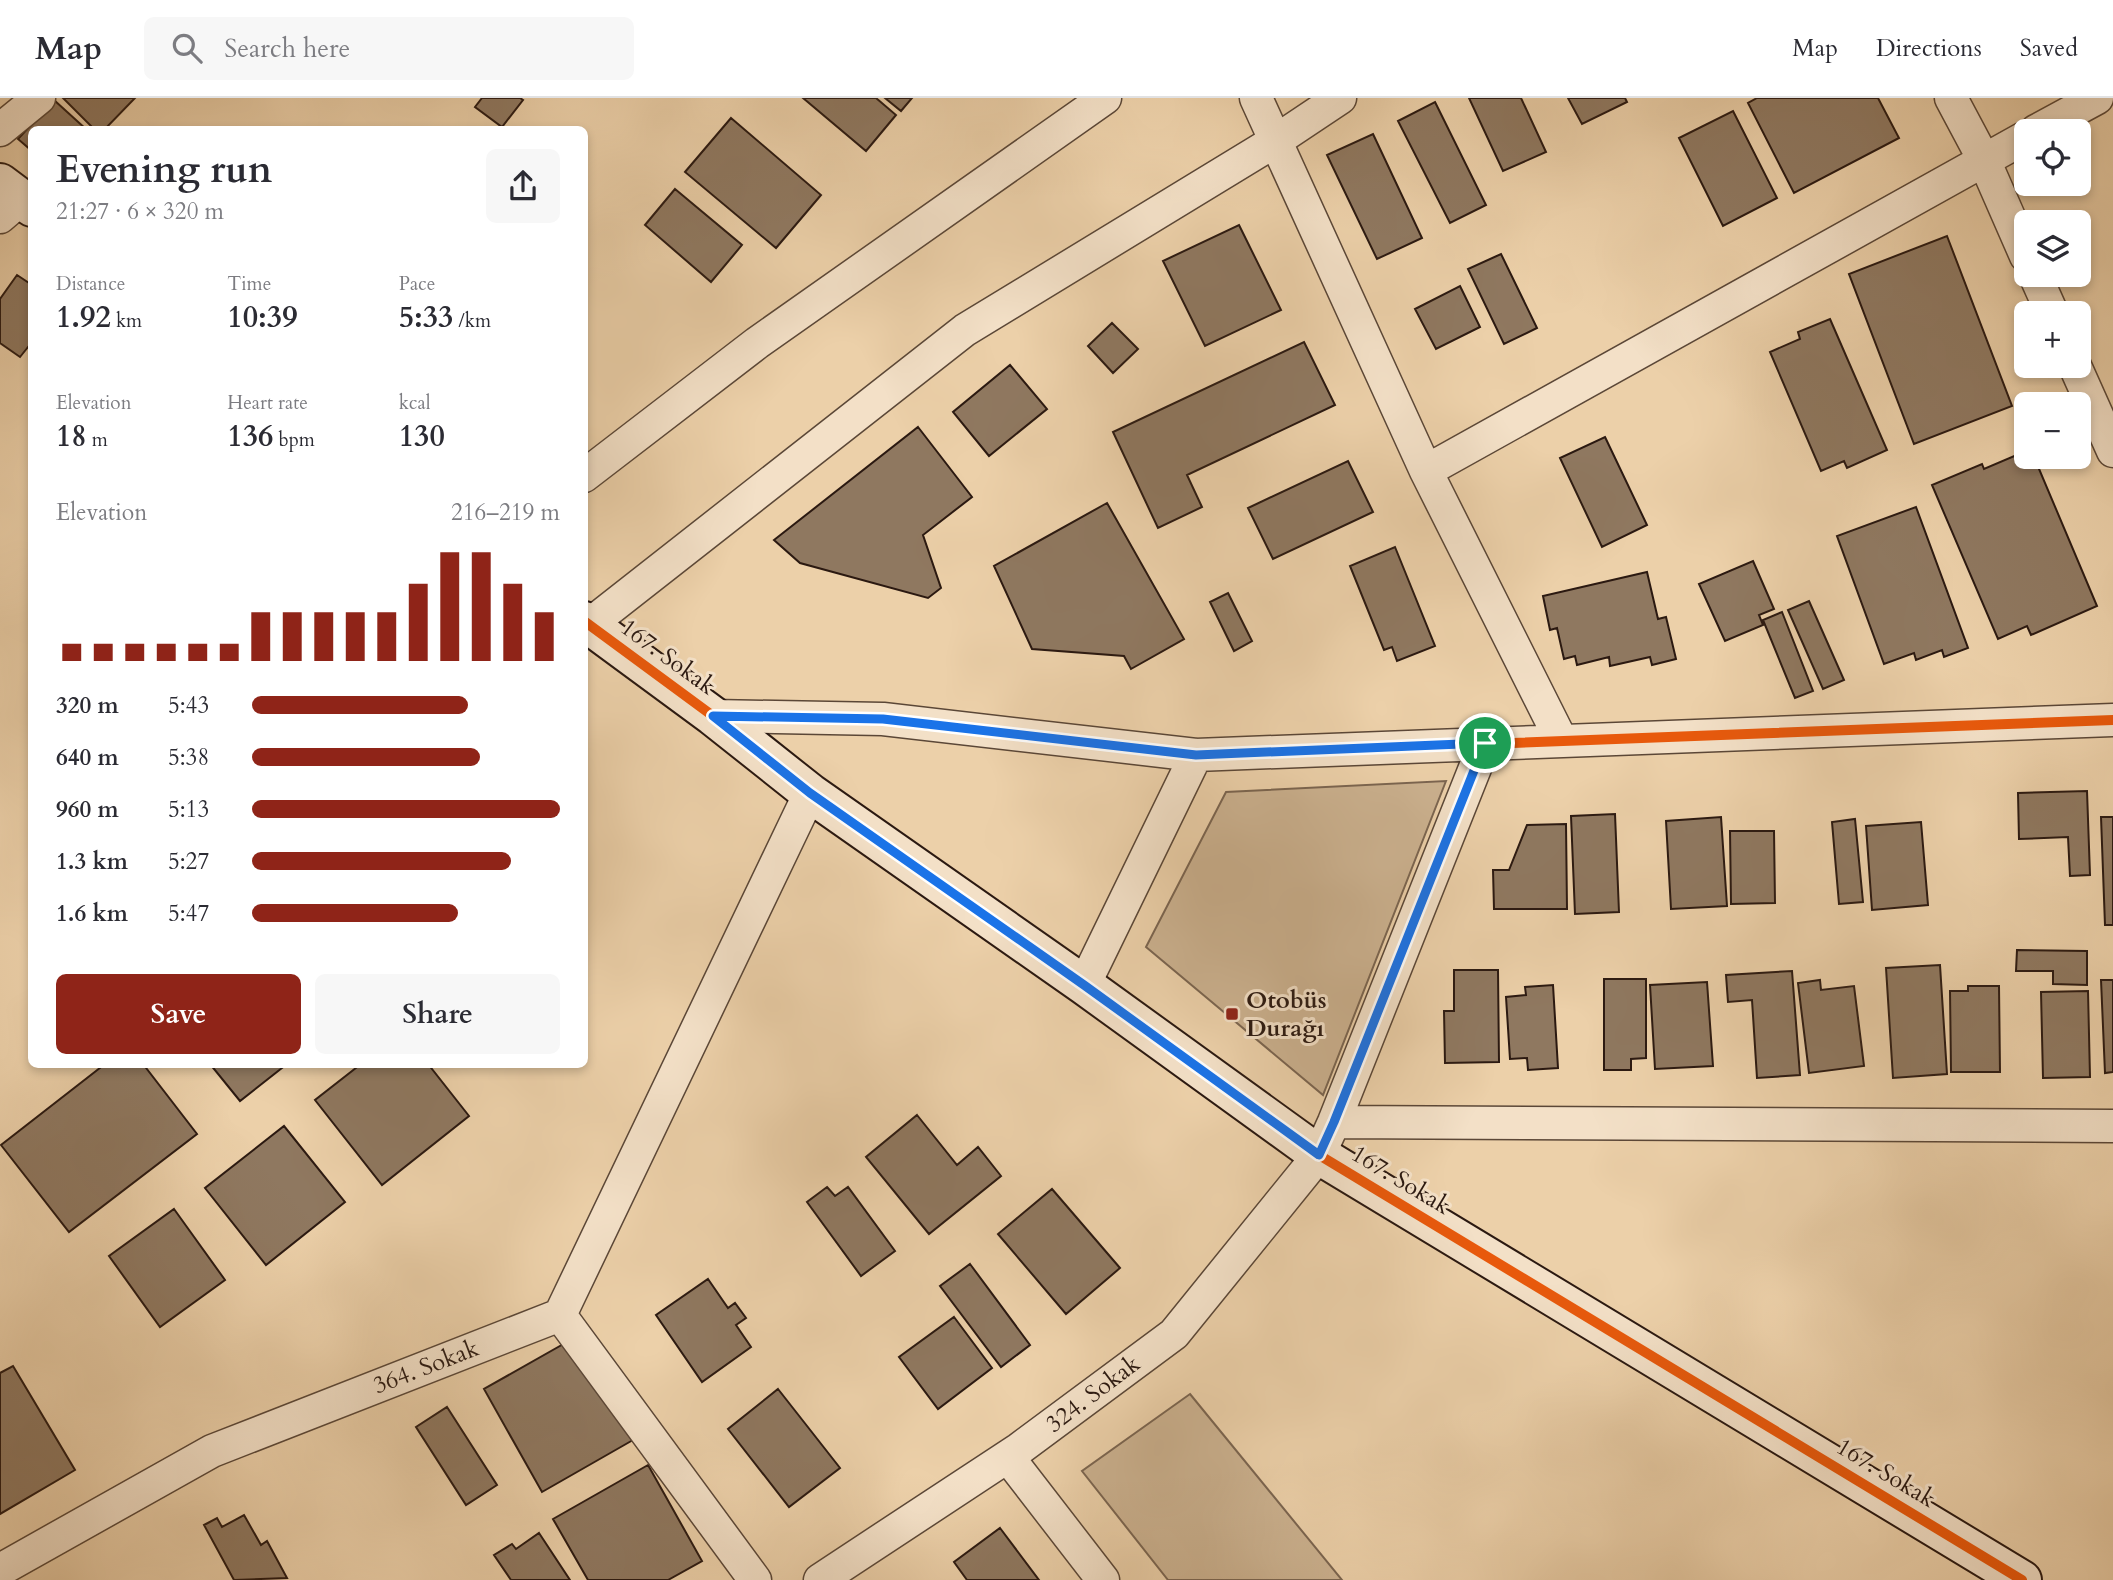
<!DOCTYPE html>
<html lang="en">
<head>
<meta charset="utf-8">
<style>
  :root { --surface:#fff; --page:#f7f7f7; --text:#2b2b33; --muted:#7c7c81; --line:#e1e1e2; --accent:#8f2418 }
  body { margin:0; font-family:Cardo,serif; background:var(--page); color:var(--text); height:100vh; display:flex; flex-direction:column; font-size:26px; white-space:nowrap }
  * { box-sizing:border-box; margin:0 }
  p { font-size:23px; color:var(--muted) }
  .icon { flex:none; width:38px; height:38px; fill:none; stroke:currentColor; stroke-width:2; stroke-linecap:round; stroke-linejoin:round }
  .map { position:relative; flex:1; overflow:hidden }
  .details { position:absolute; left:28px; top:28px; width:560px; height:942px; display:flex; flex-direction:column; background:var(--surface); border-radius:10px; box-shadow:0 4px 10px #0003 }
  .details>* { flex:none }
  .fabs { position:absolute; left:2014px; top:21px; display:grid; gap:14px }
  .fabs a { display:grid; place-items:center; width:77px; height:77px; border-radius:10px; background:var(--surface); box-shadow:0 4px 10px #0003; font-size:35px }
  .pin { position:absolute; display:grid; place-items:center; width:60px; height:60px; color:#fff; margin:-30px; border:4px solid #fff; border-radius:50%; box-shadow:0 2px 7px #0007 }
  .round { display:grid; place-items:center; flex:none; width:74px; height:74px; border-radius:10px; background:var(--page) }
  .head { display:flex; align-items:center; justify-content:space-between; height:119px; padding:0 28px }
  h1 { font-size:38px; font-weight:700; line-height:52px }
  .figures { display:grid; grid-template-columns:repeat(3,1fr); gap:10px; height:119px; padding:7px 28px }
  .figures div { display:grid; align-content:center }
  .figures b { font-size:30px; font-weight:700 }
  .figures small { font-size:19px; font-weight:400 }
  .figures p { font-size:19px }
  .chart { height:196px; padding:14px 28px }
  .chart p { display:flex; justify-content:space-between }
  .chart svg { width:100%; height:126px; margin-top:7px; stroke:var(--accent); stroke-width:6 }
  .button { display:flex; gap:14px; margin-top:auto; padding:14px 28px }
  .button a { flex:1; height:80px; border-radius:10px; background:var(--accent); color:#fff; font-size:28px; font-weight:700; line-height:80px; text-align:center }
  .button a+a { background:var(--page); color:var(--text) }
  ul { padding:0 28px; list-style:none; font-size:23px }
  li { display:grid; grid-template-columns:112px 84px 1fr; align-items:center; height:52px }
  li i { height:18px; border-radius:9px; background:var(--accent) }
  header { display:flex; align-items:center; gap:42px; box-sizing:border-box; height:98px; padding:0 35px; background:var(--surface); border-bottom:2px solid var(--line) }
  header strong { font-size:33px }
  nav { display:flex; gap:38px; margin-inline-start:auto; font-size:24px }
  .search { width:490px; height:63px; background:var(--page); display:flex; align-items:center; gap:18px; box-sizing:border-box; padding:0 24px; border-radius:10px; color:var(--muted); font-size:26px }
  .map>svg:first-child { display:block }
  .green { fill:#cbb18f; stroke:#7b6550; stroke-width:2 }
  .building { fill:#8f7860; stroke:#2b1911; stroke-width:2 }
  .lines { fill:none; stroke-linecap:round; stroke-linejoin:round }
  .street-casing { stroke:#5b4737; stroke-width:35 }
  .secondary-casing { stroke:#2b1911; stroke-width:42 }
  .street { stroke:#f3e0c7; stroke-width:32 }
  .secondary { stroke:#f3e0c7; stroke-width:38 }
  .cycleway-casing { stroke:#f3e0c7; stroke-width:15 }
  .cycleway { stroke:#e8590c; stroke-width:10 }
  .route-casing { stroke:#fff; stroke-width:14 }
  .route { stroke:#1a73e8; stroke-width:9 }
  .poi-dot { fill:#8f2418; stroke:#f3e0c7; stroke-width:2.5 }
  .labels { text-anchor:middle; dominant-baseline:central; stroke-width:6; stroke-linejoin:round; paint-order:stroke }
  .street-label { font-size:24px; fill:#2b1911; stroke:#f3e0c7 }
  .poi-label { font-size:24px; font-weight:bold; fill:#2b1911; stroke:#f3e0c7; text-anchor:start }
</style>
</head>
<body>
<header>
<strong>Map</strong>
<div class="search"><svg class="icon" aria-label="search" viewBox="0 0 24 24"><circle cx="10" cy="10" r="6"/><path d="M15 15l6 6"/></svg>Search here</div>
<nav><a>Map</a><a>Directions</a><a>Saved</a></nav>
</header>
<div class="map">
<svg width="2113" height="1482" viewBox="0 0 2113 1482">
  <rect width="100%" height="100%" fill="#ecd0a9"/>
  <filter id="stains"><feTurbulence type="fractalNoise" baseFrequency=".00286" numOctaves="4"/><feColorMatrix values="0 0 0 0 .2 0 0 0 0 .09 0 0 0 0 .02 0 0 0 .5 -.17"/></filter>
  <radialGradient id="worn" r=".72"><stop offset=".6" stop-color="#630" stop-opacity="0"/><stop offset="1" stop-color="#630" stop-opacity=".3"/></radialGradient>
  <path class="green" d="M 1446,683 L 1323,997 L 1146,849 L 1226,694 Z
    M 1190,1296 L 1342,1482 L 1168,1482 L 1082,1373 Z"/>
  <path class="building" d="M 63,0 L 135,0 L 104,32 L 95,32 Z
    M 482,0 L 520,0 L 523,2 L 502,29 L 475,9 Z
    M 803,0 L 876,0 L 896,17 L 866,53 Z
    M 885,0 L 912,0 L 901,13 Z
    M 1469,0 L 1521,0 L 1546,54 L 1503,73 Z
    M 1568,0 L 1625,0 L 1627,4 L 1582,26 Z
    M 1757,0 L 1878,0 L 1899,40 L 1794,95 L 1748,5 Z
    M 54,2 L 87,32 L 32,32 L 32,53 L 18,41 Z
    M 1435,4 L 1486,107 L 1450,125 L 1398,23 Z
    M 1733,13 L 1777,100 L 1723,128 L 1679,40 Z
    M 731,20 L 821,97 L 776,150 L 685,74 Z
    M 1373,36 L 1422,140 L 1377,161 L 1327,57 Z
    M 675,91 L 742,147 L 711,184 L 645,127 Z
    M 1239,127 L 1281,212 L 1205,248 L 1163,163 Z
    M 1947,138 L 2012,308 L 1914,346 L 1849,176 Z
    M 1501,156 L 1537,230 L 1504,246 L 1468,171 Z
    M 17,177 L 32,187 L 32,244 L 20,259 L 0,245 L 0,201 Z
    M 1460,188 L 1480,229 L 1436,251 L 1415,211 Z
    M 1830,221 L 1887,352 L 1847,370 L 1844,363 L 1821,373 L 1770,254 L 1800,241 L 1798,234 Z
    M 1112,225 L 1138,251 L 1113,275 L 1088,248 Z
    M 1304,244 L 1335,307 L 1187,377 L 1202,409 L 1158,430 L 1113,334 Z
    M 1010,267 L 1047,311 L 989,358 L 953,314 Z
    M 918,329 L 972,399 L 923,437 L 941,490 L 928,500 L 800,465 L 774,442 Z
    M 1605,339 L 1647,427 L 1602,449 L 1560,360 Z
    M 2026,353 L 2026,359 L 2034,359 L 2097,508 L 2031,537 L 2027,528 L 1998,541 L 1932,387 L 1982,366 L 1984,371 Z
    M 1348,363 L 1373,414 L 1273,461 L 1248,410 Z
    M 1107,405 L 1184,541 L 1131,571 L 1124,558 L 1032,551 L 994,468 Z
    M 1916,409 L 1968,550 L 1944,559 L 1942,552 L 1916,562 L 1914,555 L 1884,566 L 1837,438 Z
    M 1395,449 L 1435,548 L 1397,563 L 1392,549 L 1384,552 L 1350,468 Z
    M 1753,463 L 1774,511 L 1759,517 L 1763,527 L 1725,543 L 1699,486 Z
    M 1647,474 L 1658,521 L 1666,519 L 1676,561 L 1652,567 L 1650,559 L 1610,568 L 1609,559 L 1577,567 L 1575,558 L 1564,561 L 1557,530 L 1550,532 L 1543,498 Z
    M 1228,495 L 1252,543 L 1234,553 L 1210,504 Z
    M 1809,503 L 1844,582 L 1823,591 L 1788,512 Z
    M 1782,514 L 1813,593 L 1795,600 L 1763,522 Z
    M 2087,693 L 2090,777 L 2070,778 L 2068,739 L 2019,741 L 2018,695 Z
    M 1615,716 L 1619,814 L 1575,816 L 1571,718 Z
    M 1721,719 L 1727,808 L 1671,811 L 1666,723 Z
    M 2101,719 L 2113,719 L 2113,827 L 2105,827 Z
    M 1855,721 L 1863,804 L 1839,806 L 1832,724 Z
    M 1921,724 L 1928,807 L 1872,812 L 1866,728 Z
    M 1566,726 L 1567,811 L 1494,811 L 1493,772 L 1509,772 L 1527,727 Z
    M 1730,733 L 1774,733 L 1775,805 L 1731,806 Z
    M 2017,852 L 2087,853 L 2087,887 L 2053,886 L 2053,873 L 2016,873 Z
    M 1940,867 L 1947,976 L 1893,980 L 1886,870 Z
    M 1454,872 L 1498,872 L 1499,964 L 1445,965 L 1444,913 L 1454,913 Z
    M 1792,873 L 1800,977 L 1757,980 L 1752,902 L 1728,904 L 1726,877 Z
    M 1604,881 L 1646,881 L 1646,960 L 1631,961 L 1631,972 L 1604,972 Z
    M 1820,882 L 1821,892 L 1854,888 L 1864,968 L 1809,975 L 1798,885 Z
    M 2101,882 L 2113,882 L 2113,974 L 2105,975 Z
    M 1707,884 L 1713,968 L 1655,971 L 1650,887 Z
    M 1553,887 L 1558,970 L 1528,972 L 1527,960 L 1510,961 L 1506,899 L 1526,897 L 1525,889 Z
    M 1968,888 L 1999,888 L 2000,974 L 1951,974 L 1950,893 L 1968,893 Z
    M 2088,893 L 2090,979 L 2043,980 L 2041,894 Z
    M 105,966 L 143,966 L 197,1036 L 69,1134 L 1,1047 Z
    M 210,966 L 287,966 L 240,1003 Z
    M 361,966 L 428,966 L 469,1018 L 382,1087 L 315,1002 Z
    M 917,1017 L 957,1067 L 978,1049 L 1001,1078 L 929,1136 L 866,1059 Z
    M 284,1028 L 345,1104 L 266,1167 L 205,1090 Z
    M 827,1089 L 835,1098 L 848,1089 L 895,1153 L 861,1178 L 807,1104 Z
    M 1052,1091 L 1120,1170 L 1066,1216 L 998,1136 Z
    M 174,1111 L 225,1182 L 160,1229 L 109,1158 Z
    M 970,1166 L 1030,1247 L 1001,1269 L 940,1188 Z
    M 708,1181 L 728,1210 L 735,1205 L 746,1220 L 736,1227 L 751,1249 L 702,1284 L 656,1217 Z
    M 954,1219 L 992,1270 L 938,1311 L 899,1259 Z
    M 574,1240 L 633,1342 L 542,1394 L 484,1291 Z
    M 13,1268 L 75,1372 L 0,1416 L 0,1275 Z
    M 778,1291 L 840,1370 L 789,1409 L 728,1331 Z
    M 447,1309 L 497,1387 L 466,1407 L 416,1329 Z
    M 648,1367 L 702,1463 L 668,1482 L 588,1482 L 553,1421 Z
    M 244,1417 L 261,1447 L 267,1443 L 287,1480 L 234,1482 L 204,1427 L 217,1420 L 222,1429 Z
    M 1000,1430 L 1039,1482 L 967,1482 L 954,1464 Z
    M 539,1435 L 570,1482 L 511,1482 L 494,1457 L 512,1446 L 516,1451 Z"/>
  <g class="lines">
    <defs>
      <path id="street" d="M 1256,0 L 1426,373 L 1561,642
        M 1951,0 L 1984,62 L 2026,158
        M 0,32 L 39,0
        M 2036,33 L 2097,0
        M 0,119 L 21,101
        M 2035,177 L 2052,215
        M 2075,268 L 2113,353
        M 1426,373 L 2026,39
        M 584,378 L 757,245 L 1105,0
        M 589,527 L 965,232 L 1277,42 L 1340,0
        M 713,618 L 883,621 L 1196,657 L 2113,622
        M 1084,887 L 1196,657
        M 1334,1024 L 2113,1028
        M 560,1217 L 810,695
        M 1008,1359 L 1103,1482
        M 0,1472 L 212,1353 L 560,1217 L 755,1482
        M 820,1482 L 1019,1351 L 1174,1236 L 1319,1057 L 1334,1024 L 1485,645"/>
      <path id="secondary" d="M 0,85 L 32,109
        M 584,523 L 713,618 L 810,695 L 1084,887 L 1319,1057 L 2022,1482"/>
    </defs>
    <use href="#street" class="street-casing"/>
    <use href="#secondary" class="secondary-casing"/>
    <use href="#street" class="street"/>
    <use href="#secondary" class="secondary"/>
    <defs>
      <path id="cycleway" d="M 584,523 L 713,618 L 810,695 L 1084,887 L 1319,1057 L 2022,1482
        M 713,618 L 883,621 L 1196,657 L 2113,622"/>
    </defs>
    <use href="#cycleway" class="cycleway-casing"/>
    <use href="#cycleway" class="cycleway"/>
  </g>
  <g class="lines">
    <defs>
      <path id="route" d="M 713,618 L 883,621 L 1196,657 L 1485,645 L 1334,1024 L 1319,1057 L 1084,887 L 810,695 Z"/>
    </defs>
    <use href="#route" class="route-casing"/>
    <use href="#route" class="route"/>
  </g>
  <rect class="poi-dot" x="1225" y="909" width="14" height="14" rx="3.5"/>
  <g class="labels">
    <g class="street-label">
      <text transform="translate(668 559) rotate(36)">167. Sokak</text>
      <text transform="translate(1401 1082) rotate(31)">167. Sokak</text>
      <text transform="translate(426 1269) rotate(-21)">364. Sokak</text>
      <text transform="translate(1093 1296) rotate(-37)">324. Sokak</text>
      <text transform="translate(1886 1375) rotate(31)">167. Sokak</text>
    </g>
    <g class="poi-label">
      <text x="1246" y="902">Otobüs<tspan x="1246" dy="28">Durağı</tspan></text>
    </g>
  </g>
  <rect width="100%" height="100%" filter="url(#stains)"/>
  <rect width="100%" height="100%" fill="url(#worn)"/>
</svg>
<div class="fabs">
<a><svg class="icon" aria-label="locate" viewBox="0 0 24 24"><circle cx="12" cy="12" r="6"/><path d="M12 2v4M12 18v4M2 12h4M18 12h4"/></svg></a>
<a><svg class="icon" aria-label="layers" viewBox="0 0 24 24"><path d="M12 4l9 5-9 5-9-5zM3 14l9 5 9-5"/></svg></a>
<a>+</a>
<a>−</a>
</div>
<div class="pin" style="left:1485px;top:645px;background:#1e9e55"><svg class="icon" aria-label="arrive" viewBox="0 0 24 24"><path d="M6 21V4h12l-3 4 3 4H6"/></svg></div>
<section class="details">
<div class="head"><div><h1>Evening run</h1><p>21:27 · 6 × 320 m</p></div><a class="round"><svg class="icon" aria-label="share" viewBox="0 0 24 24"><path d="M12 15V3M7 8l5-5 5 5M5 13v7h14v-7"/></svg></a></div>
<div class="figures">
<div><p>Distance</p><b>1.92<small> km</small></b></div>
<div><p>Time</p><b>10:39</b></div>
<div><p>Pace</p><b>5:33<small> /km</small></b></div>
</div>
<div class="figures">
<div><p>Elevation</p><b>18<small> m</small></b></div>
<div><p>Heart rate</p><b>136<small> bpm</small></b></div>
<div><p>kcal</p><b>130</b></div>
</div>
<div class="chart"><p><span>Elevation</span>216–219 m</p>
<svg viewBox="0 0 160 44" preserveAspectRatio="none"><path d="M5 44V38M15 44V38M25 44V38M35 44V38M45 44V38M55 44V38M65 44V27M75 44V27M85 44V27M95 44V27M105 44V27M115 44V17M125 44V6M135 44V6M145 44V17M155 44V27"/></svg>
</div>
<ul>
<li><b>320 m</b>5:43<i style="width:70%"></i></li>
<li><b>640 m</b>5:38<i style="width:74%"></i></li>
<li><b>960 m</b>5:13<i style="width:100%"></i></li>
<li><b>1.3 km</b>5:27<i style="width:84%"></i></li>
<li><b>1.6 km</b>5:47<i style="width:67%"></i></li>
</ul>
<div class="button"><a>Save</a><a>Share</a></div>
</section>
</div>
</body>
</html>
